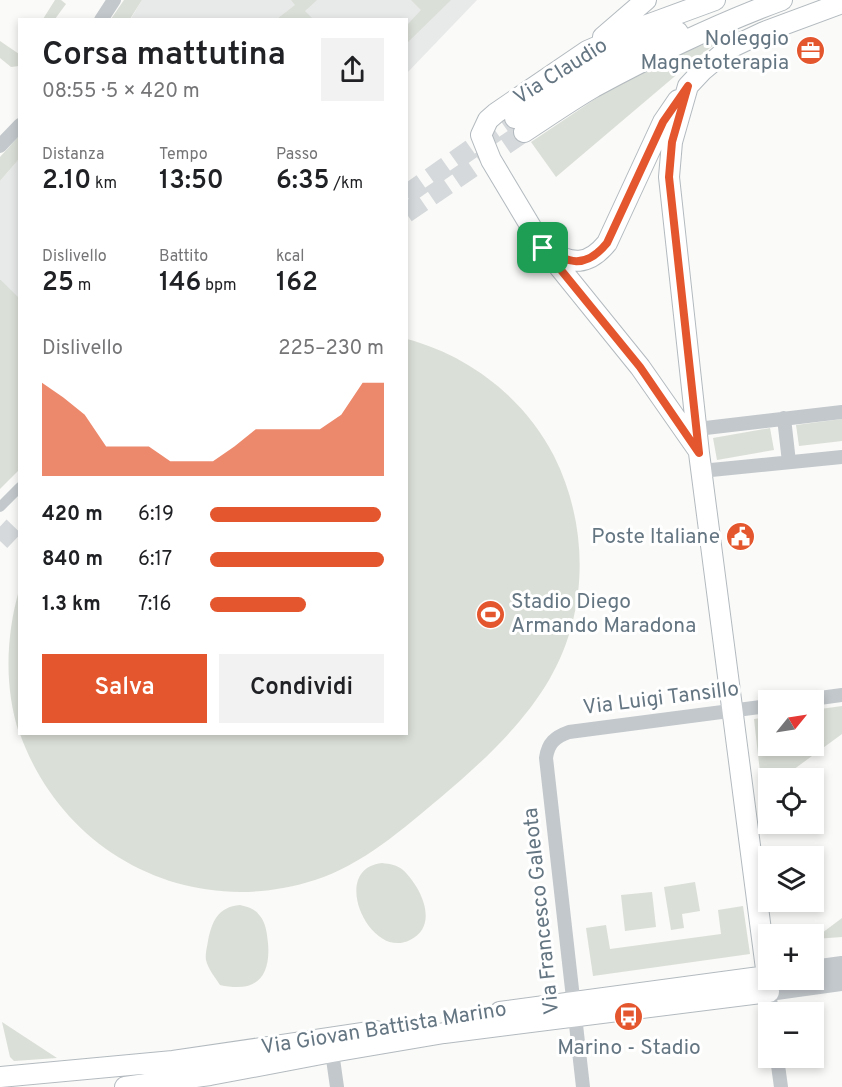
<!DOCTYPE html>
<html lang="it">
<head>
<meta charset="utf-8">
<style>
  :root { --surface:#fff; --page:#f2f2f2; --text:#202124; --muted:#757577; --accent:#e4572e }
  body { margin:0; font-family:Overpass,sans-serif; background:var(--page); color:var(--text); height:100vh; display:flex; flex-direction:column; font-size:22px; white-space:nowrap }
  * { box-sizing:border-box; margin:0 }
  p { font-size:20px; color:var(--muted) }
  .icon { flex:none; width:33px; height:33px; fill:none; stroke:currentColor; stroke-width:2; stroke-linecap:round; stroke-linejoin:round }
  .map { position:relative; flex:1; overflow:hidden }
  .sheet { position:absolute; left:18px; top:18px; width:390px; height:717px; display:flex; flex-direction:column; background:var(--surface); border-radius:0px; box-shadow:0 3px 9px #0003 }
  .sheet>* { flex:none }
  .needle { width:39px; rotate:60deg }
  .controls { position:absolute; left:758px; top:690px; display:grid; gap:12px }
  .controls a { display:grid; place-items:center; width:66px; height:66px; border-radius:0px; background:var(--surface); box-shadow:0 3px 9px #0003; font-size:30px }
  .pin { position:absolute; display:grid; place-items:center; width:51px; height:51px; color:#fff; margin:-26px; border-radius:12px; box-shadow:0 3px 9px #0006 }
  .round { display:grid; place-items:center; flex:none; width:63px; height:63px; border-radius:0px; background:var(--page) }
  .head { display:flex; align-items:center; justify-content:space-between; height:102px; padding:0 24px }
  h1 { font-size:33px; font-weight:600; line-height:45px }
  .stats { display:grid; grid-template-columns:repeat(3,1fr); gap:9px; height:102px; padding:6px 24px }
  .stats div { display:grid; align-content:center }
  .stats b { font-size:26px; font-weight:600 }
  .stats small { font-size:16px; font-weight:400 }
  .stats p { font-size:16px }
  .chart { height:168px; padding:12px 24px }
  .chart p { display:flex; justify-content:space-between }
  .chart svg { width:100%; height:108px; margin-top:6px; fill:var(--accent); opacity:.7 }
  .primary-button { display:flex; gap:12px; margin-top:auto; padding:12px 24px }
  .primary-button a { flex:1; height:69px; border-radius:0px; background:var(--accent); color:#fff; font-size:24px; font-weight:600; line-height:69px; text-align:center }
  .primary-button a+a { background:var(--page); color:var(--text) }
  ul { padding:0 24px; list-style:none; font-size:20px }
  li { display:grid; grid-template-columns:96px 72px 1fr; align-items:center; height:45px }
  li i { height:15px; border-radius:8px; background:var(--accent) }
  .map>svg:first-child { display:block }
  .built { fill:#e8e9e9 }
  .green { fill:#dadfd7 }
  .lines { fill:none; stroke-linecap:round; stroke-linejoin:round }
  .secondary-tunnel { stroke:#d5d9db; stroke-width:20; stroke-dasharray:20 10; stroke-linecap:butt }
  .secondary-casing { stroke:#b3babf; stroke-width:22 }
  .pedestrian { stroke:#c3c8cc; stroke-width:10 }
  .minor { stroke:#c3c8cc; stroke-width:14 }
  .tertiary { stroke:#c3c8cc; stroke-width:18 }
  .secondary { stroke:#fff; stroke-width:20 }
  .route-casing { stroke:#fff; stroke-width:12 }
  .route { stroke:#e4572e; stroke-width:8 }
  .labels { text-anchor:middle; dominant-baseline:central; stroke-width:6; stroke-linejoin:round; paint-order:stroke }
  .poi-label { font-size:21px; fill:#657683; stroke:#fff; text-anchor:end }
  .street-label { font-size:21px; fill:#657683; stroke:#fff }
</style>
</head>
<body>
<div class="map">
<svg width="842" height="1087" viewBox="0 0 842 1087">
  <rect width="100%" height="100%" fill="#fafaf8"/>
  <path class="built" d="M 142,0 L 477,0 L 407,73 L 406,20 L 130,20 Z
    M 19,159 L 19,299 L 0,279 L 0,181 Z"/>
  <path class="green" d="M 55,0 L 61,0 L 66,4 L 55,19 L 43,19 Z
    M 124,0 L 142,0 L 130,19 L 111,19 Z
    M 291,0 L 317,0 L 305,11 L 313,19 L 277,19 L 295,5 Z
    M 411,0 L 451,0 L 407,43 L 407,25 L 421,10 Z
    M 740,30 L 714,45 L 694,60 L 556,177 L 531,142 L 619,83 L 656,64 Z
    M 0,41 L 19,54 L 19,66 L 11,67 L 0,58 Z
    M 19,136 L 19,159 L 0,181 L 0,157 Z
    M 0,279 L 20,299 L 19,470 L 0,489 Z
    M 407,339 C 470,356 524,398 554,456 C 589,526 589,612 549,680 C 522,726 480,764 440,798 C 403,829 362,865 315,880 C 191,920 64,856 20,734 L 406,734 Z
    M 842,419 L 842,441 L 799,446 L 796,425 Z
    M 770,428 L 774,450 L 717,460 L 713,438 Z
    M 19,590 L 19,733 C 4,686 6,637 19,590 Z
    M 842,706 L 842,734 L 782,778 L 768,778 L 768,785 L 761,781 L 754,719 L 768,717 L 768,746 L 813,746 L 813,710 Z
    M 382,863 C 390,864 397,865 403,870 C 421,887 440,925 410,940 C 370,961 328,869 382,863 Z
    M 695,882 L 700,911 L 682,914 L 684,928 L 671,930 L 664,887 Z
    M 652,892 L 656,927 L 625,931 L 621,895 Z
    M 240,905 C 249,907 255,909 260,916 C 266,923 267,934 268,943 C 271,978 255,993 220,985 C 215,977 208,969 206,960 C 205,954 207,947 208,941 C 212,921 218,907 240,905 Z
    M 743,906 L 750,954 L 593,976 L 586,928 L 606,925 L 610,949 L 721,934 L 718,910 Z
    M 842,918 L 842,937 L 814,939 Z
    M 2,1022 L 57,1058 L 14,1061 L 10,1057 Z"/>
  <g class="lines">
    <path class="secondary-tunnel" d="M 406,195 L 515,118
      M 406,213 L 524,132
      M 0,541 L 20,520"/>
    <defs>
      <path id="secondary" d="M 603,37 L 646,0
        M 515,118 C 567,84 620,54 678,32
        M 524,132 C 547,117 570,101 594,87 C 655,54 717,24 782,0
        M 548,250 C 572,265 588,266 607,243 L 663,122 L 678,100
        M 698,450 L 640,367 L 543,247 L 491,160 L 481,135 L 488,120 L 496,113 L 587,51 L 647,25 L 715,0
        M 500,1012 L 767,976
        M 0,1077 L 173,1061 L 376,1031
        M 125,1087 L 210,1075 L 332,1052 L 444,1033 L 769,992 L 699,453 L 669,177 L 672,142 L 688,86 L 703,70 L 728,49 L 764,32 L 842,3"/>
    </defs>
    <use href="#secondary" class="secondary-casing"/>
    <path class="pedestrian" d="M 0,507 L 20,487"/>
    <path class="minor" d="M 101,20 L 114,0
      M 0,146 L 20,125
      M 784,418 L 789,462
      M 697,429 L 842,412
      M 701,471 L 842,457
      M 805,700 L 842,695
      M 769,992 L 772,1012
      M 332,1052 L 337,1087
      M 777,1058 L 781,1087
      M 583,1087 L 546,758 C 548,743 555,737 569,732 L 768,706"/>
    <path class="tertiary" d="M 813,969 L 842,965
      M 769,992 L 842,982"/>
    <use href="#secondary" class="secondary"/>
  </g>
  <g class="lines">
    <defs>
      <path id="route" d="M 688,86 L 672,142 L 669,177 L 699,453 L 640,367 L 543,248 C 568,263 585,270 607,243 L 663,122 Z"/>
    </defs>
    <use href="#route" class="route-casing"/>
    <use href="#route" class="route"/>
  </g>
  <defs>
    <symbol id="office-disc" viewBox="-11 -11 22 22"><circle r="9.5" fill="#e4572e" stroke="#fff"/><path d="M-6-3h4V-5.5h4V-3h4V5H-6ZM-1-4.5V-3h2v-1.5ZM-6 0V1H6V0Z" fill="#fff"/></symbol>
    <symbol id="civic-disc" viewBox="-11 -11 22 22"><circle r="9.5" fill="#e4572e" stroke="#fff"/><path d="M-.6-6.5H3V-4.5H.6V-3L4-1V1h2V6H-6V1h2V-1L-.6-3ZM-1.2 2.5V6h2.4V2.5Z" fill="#fff"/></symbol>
    <symbol id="stadium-disc" viewBox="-11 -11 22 22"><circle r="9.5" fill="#e4572e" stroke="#fff"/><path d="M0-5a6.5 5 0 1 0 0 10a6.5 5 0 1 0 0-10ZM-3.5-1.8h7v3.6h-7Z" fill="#fff"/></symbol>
    <symbol id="bus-disc" viewBox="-11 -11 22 22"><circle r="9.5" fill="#e4572e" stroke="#fff"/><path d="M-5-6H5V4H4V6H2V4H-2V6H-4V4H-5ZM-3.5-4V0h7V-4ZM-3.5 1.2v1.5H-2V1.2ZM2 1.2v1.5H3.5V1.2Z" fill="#fff"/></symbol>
  </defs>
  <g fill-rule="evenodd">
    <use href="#office-disc" x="794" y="34" width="33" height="33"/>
    <use href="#civic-disc" x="724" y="520" width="33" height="33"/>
    <use href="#stadium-disc" x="474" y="598" width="33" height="33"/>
    <use href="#bus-disc" x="612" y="1000" width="33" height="33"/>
  </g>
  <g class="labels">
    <g class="poi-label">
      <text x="789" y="39">Noleggio<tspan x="789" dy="24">Magnetoterapia</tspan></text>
      <text x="720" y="537">Poste Italiane</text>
      <text x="511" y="602" text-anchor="start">Stadio Diego<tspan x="511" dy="24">Armando Maradona</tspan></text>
      <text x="629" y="1048" text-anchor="middle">Marino - Stadio</text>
    </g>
    <g class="street-label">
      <text transform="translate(561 72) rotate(-32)">Via Claudio</text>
      <text transform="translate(661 699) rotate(-7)">Via Luigi Tansillo</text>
      <text transform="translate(542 911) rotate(-96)">Via Francesco Galeota</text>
      <text transform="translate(384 1029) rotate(-9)">Via Giovan Battista Marino</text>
    </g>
  </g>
</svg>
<div class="controls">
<a><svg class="needle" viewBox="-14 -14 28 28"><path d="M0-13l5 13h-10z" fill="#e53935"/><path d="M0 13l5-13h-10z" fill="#757577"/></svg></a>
<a><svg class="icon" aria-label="locate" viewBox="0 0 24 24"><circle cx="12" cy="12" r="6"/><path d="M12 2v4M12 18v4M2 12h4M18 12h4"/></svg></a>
<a><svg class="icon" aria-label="layers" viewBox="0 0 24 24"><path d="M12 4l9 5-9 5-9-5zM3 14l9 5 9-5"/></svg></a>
<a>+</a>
<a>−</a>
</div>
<div class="pin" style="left:543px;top:248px;background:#1e9e55"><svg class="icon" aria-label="arrive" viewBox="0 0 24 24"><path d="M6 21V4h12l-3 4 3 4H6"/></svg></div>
<section class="sheet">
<div class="head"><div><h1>Corsa mattutina</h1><p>08:55 · 5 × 420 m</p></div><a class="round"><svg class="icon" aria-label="share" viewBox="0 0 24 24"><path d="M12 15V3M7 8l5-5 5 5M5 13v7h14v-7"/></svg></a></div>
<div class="stats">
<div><p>Distanza</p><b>2.10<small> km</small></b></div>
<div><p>Tempo</p><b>13:50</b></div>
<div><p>Passo</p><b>6:35<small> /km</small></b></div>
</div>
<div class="stats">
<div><p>Dislivello</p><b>25<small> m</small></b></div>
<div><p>Battito</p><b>146<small> bpm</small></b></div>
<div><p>kcal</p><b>162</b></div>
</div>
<div class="chart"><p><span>Dislivello</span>225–230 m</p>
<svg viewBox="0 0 160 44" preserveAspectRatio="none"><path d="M0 44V6L10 12L20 19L30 32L40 32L50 32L60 38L70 38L80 38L90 32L100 25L110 25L120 25L130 25L140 19L150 6L160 6V44z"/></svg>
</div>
<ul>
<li><b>420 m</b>6:19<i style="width:98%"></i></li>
<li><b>840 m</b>6:17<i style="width:100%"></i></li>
<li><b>1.3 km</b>7:16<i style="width:55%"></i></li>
</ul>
<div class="primary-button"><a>Salva</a><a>Condividi</a></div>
</section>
</div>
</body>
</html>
